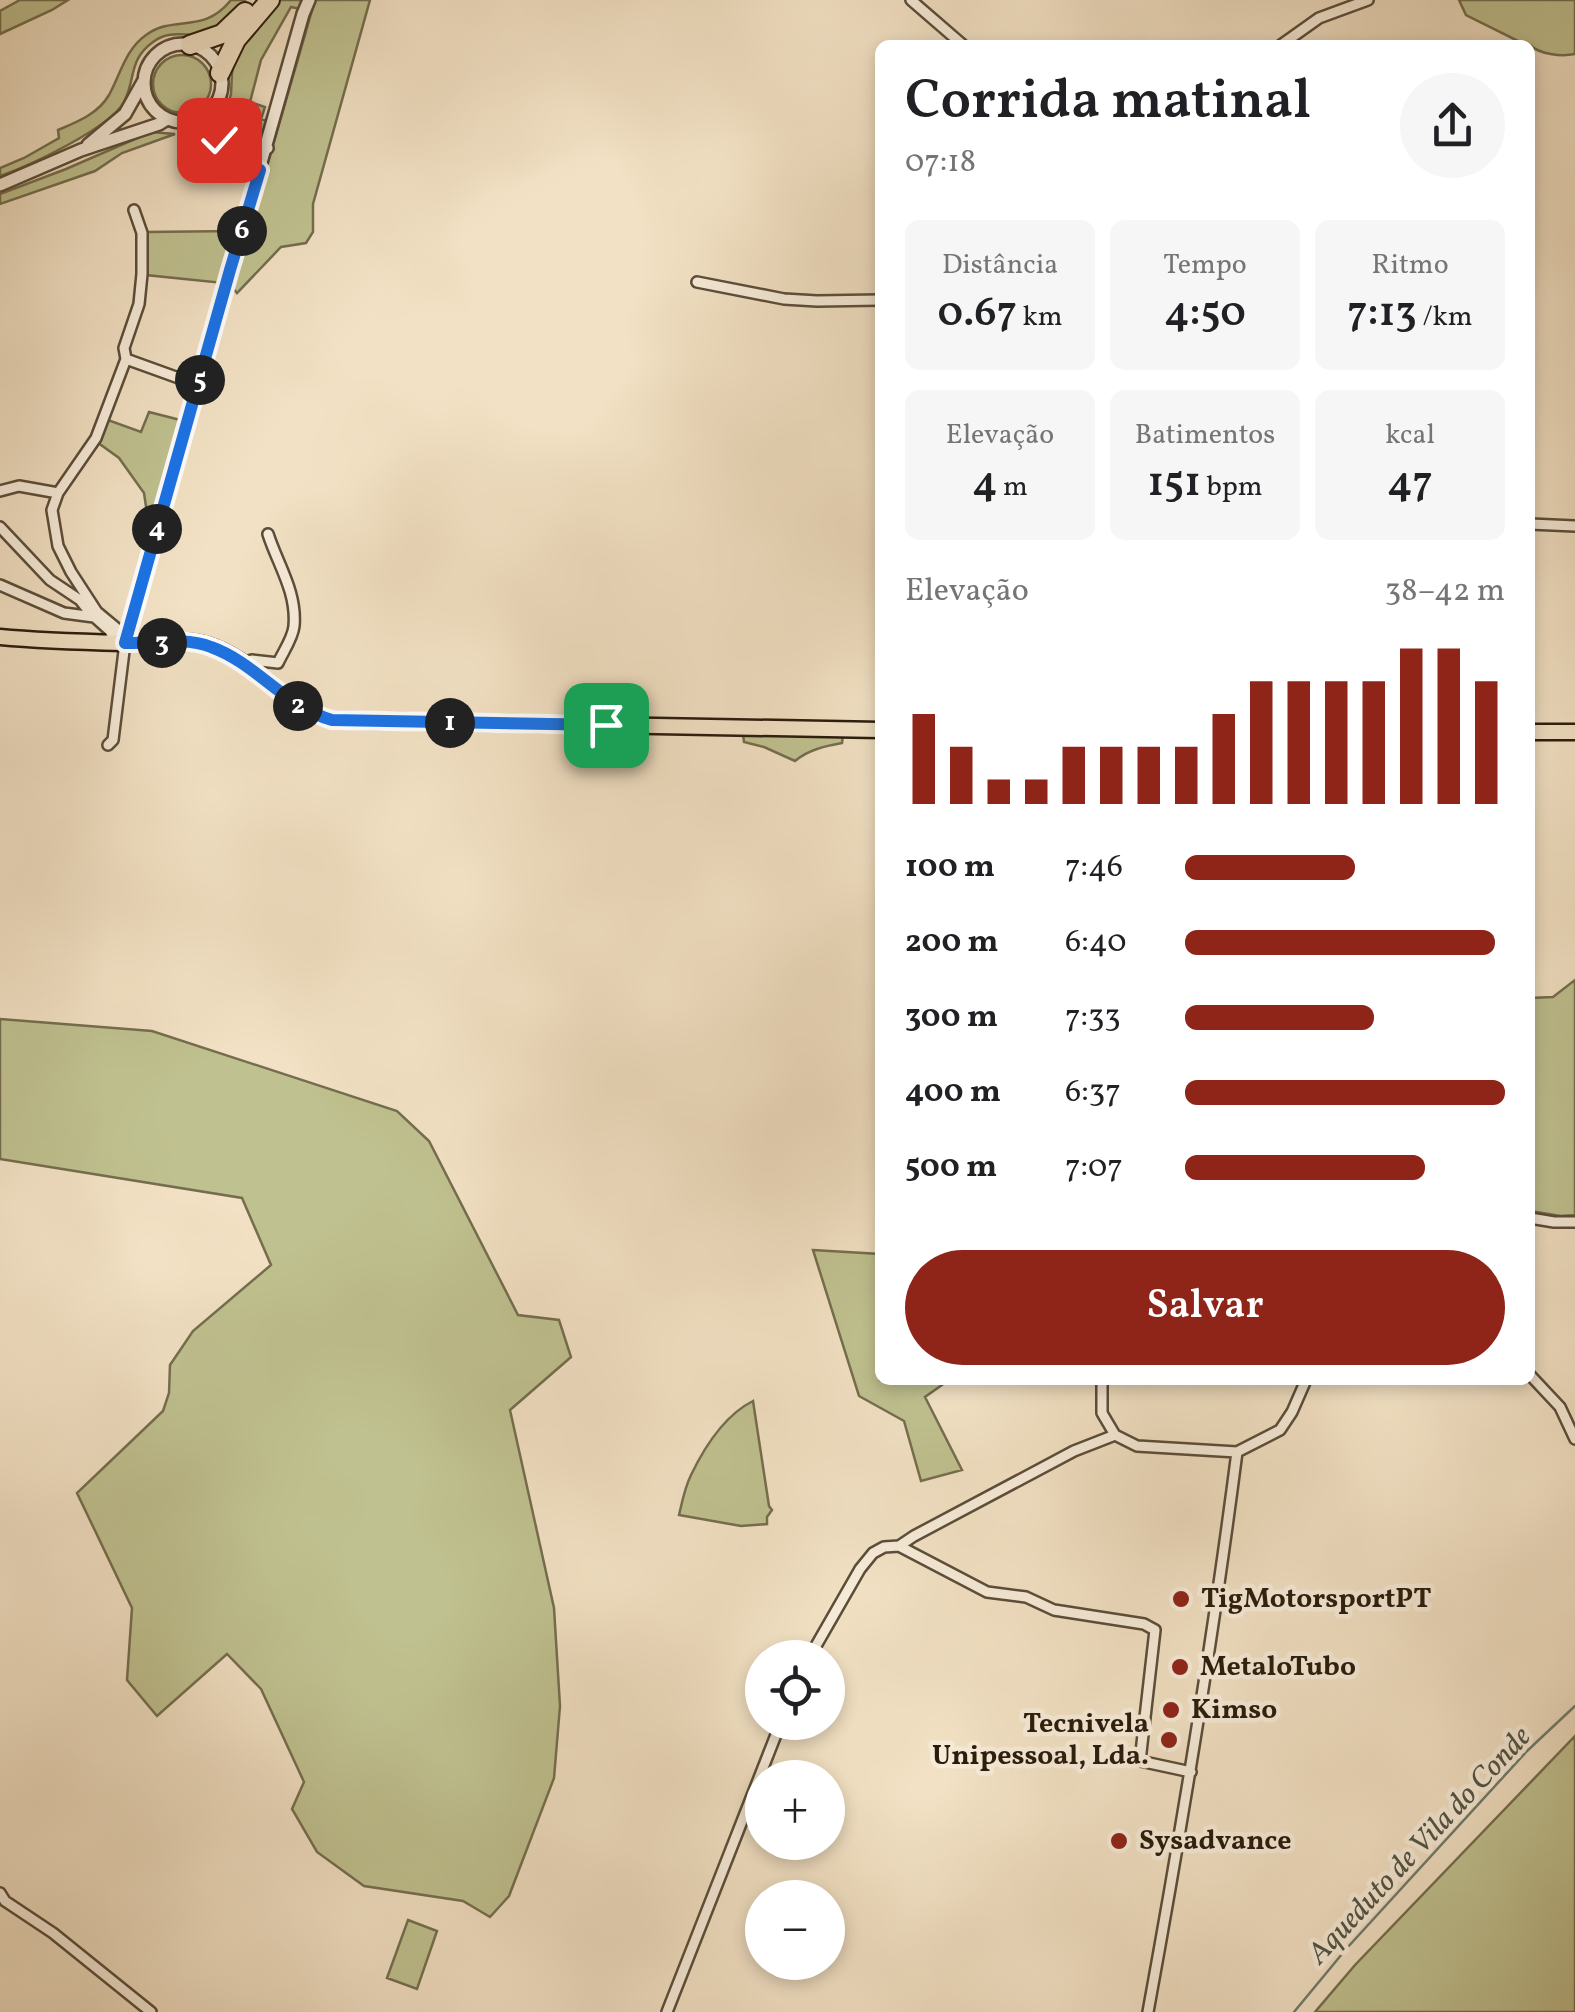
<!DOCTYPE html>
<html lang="pt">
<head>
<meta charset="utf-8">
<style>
  :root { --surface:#fff; --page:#f6f6f6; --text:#202124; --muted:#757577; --accent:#8f2418 }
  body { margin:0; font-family:Vollkorn,serif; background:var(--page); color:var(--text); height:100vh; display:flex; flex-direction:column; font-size:38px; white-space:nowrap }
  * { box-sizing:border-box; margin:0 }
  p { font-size:32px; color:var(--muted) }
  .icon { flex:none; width:55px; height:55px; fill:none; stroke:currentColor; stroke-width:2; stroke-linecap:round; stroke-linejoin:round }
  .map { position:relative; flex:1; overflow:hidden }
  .panel { position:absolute; left:875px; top:40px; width:660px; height:1345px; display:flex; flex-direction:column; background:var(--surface); border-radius:15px; box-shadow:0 5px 15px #0003 }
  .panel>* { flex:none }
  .buttons { position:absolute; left:745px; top:1640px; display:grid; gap:20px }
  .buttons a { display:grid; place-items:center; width:100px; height:100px; border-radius:50%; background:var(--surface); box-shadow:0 5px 15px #0003; font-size:50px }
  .pin { position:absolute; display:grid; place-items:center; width:85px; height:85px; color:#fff; margin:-42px; border-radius:20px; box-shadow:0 5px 15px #0006 }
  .km { position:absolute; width:50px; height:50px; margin:-25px; border-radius:50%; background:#222; color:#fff; font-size:28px; line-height:50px; text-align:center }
  .round { display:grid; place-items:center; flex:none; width:105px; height:105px; border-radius:52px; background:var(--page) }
  .head { display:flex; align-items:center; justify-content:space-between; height:170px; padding:0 30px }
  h1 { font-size:55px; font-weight:600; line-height:75px }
  .metrics { display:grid; grid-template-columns:repeat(3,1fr); gap:15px; height:170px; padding:10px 30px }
  .metrics div { display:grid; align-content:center; border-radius:15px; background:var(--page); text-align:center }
  .metrics b { font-size:42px; font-weight:600 }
  .metrics small { font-size:28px; font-weight:400 }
  .metrics p { font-size:28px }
  .chart { height:280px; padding:20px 30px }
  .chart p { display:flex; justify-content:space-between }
  .chart svg { width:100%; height:180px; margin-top:10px; stroke:var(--accent); stroke-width:6 }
  .action { display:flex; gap:20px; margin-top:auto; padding:20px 30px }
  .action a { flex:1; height:115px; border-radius:60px; background:var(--accent); color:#fff; font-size:40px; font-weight:600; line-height:115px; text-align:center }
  ul { padding:0 30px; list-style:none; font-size:32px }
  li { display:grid; grid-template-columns:160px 120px 1fr; align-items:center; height:75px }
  li i { height:25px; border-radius:12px; background:var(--accent) }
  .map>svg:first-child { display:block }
  .green { fill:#c0c190; stroke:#746e4e; stroke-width:2.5 }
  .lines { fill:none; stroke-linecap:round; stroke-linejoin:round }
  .stream { stroke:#6d7d70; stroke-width:2.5 }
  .minor-casing { stroke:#5b4d3a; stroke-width:14 }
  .tertiary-casing { stroke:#5b4d3a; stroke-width:16 }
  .primary-casing { stroke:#291c0c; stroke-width:19 }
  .motorway-casing { stroke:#291c0c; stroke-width:22 }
  .minor { stroke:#f7ecd9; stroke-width:9 }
  .tertiary { stroke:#f7ecd9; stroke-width:11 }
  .primary { stroke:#f2e1c4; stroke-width:14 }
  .motorway { stroke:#f2e1c4; stroke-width:18 }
  .route-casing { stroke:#fff; stroke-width:20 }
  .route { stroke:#1a73e8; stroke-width:12 }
  .poi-dot { fill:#8f2418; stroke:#f7ecd9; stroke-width:4 }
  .labels { text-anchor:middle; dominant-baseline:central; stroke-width:9; stroke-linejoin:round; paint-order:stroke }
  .poi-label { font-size:28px; font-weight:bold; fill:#291c0c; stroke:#f7ecd9; text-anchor:start }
  .water-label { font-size:30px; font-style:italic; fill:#515546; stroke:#f7ecd9 }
</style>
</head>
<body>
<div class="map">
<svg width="1575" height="2012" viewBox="0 0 1575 2012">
  <rect width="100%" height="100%" fill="#f2e1c4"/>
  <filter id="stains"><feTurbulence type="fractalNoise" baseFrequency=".002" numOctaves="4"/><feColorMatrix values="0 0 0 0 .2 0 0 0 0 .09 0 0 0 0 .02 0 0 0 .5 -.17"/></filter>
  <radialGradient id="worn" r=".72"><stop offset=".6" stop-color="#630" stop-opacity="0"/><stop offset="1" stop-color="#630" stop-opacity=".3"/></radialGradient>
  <path class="green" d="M 20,0 L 68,0 L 52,10 L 0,34 L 0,11 Z
    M 231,0 L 245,0 C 236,11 226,27 212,32 C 192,40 173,27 153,42 C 128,60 136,79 124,102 C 110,128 29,166 0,176 L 0,168 L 24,158 L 59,138 L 58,130 C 77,122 98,114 109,95 C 121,73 125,50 146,35 C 175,14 203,35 231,0 Z
    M 279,0 L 303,0 L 300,9 L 291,7 L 261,60 L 250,102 L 265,107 L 261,119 L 269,121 C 261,137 254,143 236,137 L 224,117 L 231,94 L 232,73 L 235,59 L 244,42 Z
    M 315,0 L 370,0 L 313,204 L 313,232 L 306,243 L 281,247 L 237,293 L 232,287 Z
    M 1459,0 L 1575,0 L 1575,54 C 1561,57 1539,54 1530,45 L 1526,45 L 1466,15 Z
    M153 84a29 29 0 1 1 58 0a29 29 0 1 1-58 0Z
    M 151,132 L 175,134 L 122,153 L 95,171 L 0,204 L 0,194 L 66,169 Z
    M 237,231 L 223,283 L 146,275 L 146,232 Z
    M 149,412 L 184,421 L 157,520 L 148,520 L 144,493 L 119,458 L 97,442 L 108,420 L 141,432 Z
    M 743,734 L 843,735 L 842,743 C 825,746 808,750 795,761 L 764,747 L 744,742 Z
    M 1575,980 L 1575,1215 L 1561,1216 L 1530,1211 L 1530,998 L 1553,997 Z
    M 0,1019 L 152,1031 L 397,1111 L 429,1141 L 518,1315 L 559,1320 L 571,1357 L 510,1410 L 554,1608 L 560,1706 L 554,1778 L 509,1896 L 490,1917 L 463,1901 L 364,1886 L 317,1852 L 292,1809 L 304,1782 L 261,1689 L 227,1654 L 157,1716 L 127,1680 L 132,1608 L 77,1493 L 163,1411 L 169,1393 L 170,1365 L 193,1331 L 271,1265 L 242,1198 L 0,1159 Z
    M 813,1250 L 880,1254 L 880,1380 L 949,1380 L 925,1397 L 962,1470 L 921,1481 L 904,1421 L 859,1396 Z
    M 753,1401 L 769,1506 L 772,1510 L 767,1517 L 767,1524 L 741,1526 L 679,1515 C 682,1502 685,1487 691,1475 C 704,1448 725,1415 753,1401 Z
    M 1575,1736 L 1575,2012 L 1315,2012 L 1355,1965 Z
    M 408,1920 L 437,1931 L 417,1989 L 387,1978 Z"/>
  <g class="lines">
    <path class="stream" d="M 1294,2012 L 1347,1948 L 1527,1751 L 1575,1706"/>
    <defs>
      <path id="minor" d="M 911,0 L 963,45
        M 1281,45 L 1319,18 L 1368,0
        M 697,282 L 784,299 L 817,301 L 880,300
        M 126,359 L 198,385
        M 0,491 L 19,486 L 58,493
        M 1530,524 L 1575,526
        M 0,527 L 50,580 L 80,600 L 91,614 L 110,631 L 116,643
        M 0,585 L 64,613 L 94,617
        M 127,637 L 97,612 L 71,572 L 58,546 L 52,510 L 58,493 L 96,438 L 126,359 L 124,348 L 139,304 L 142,274 L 142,233 L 134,210
        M 241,663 L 252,660 L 278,663 C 283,652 293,638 294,626 C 297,592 278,565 268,534
        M 108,745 L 113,740 L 125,643
        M 1530,1218 L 1554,1222 L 1575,1222
        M 1530,1375 L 1560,1407 L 1575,1439
        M 1102,1380 L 1102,1413 L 1115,1435 L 1137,1446 L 1237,1452 L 1280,1430 L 1292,1412 L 1306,1380
        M 899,1546 L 987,1592 L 1026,1597 L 1054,1610 L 1144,1624 L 1155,1630 L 1140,1761 L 1191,1772
        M 809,1658 L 860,1569 L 873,1553 L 884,1547 L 899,1546 L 914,1536 L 1074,1451 L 1115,1435
        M 0,1893 L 5,1901 L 53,1933 L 151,2012
        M 667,2012 L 781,1722
        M 1148,2012 C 1182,1826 1213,1639 1237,1452"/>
      <path id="tertiary" d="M144 83a39 39 0 1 1 78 0a39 39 0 1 1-78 0Z
        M 217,102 C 223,118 223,136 242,143 C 250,147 259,145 267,148
        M 189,121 L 214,135 L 253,168 L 261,170
        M 88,145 L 125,114 L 143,82
        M 0,185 L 81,150 L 159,124 L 167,119
        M 125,643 L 303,14 L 309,0"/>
      <path id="primary" d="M 0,637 C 41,641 82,642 123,643 C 150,644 181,637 207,645 C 254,659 283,707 332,720 L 880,730
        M 1530,732 L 1575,732"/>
      <path id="motorway" d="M 190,45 L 222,34 L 245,12
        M 220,73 L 236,40 L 270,0"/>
    </defs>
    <use href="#minor" class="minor-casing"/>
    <use href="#tertiary" class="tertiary-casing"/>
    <use href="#primary" class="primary-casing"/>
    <use href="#motorway" class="motorway-casing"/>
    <use href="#minor" class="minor"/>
    <use href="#tertiary" class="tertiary"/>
    <use href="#primary" class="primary"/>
    <use href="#motorway" class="motorway"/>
  </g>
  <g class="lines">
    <defs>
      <path id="route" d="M 219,140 L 253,168 L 260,170 L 230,270 L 125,643 C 152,643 186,637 211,647 C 256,663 285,707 332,720 L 606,725"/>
    </defs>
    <use href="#route" class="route-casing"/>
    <use href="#route" class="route"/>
  </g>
  <g class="poi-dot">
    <circle cx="1181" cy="1599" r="10"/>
    <circle cx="1180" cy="1667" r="10"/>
    <circle cx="1171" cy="1710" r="10"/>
    <circle cx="1169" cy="1740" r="10"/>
    <circle cx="1119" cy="1841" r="10"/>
  </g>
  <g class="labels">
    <g class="poi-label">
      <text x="1201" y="1599">TigMotorsportPT</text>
      <text x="1200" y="1667">MetaloTubo</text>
      <text x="1191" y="1710">Kimso</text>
      <text x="1149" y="1724" text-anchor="end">Tecnivela<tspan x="1149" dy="32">Unipessoal, Lda.</tspan></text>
      <text x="1139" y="1841">Sysadvance</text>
    </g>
    <g class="water-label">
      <text transform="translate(1420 1846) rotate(-47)">Aqueduto de Vila do Conde</text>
    </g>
  </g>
  <rect width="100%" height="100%" filter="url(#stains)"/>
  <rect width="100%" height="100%" fill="url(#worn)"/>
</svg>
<div class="buttons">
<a><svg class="icon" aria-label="locate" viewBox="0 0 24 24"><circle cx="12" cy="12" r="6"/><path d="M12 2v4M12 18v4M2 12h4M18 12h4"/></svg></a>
<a>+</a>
<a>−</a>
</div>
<div class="pin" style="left:606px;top:725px;background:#1e9e55"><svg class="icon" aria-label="arrive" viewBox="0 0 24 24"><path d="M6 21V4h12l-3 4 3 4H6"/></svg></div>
<div class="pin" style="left:219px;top:140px;background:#d93025"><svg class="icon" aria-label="check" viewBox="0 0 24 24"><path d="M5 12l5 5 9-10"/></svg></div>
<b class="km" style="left:450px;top:723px">1</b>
<b class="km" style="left:298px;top:706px">2</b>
<b class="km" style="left:162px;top:643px">3</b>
<b class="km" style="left:157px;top:529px">4</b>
<b class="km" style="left:200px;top:380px">5</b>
<b class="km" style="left:242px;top:231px">6</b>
<section class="panel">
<div class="head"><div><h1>Corrida matinal</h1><p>07:18</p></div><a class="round"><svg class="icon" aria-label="share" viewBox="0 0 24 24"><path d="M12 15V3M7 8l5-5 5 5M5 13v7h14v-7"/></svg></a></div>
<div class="metrics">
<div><p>Distância</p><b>0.67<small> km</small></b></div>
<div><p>Tempo</p><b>4:50</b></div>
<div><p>Ritmo</p><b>7:13<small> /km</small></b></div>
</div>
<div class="metrics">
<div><p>Elevação</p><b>4<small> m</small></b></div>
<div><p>Batimentos</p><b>151<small> bpm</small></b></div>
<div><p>kcal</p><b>47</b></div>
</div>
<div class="chart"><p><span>Elevação</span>38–42 m</p>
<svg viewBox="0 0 160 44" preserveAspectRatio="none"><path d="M5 44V22M15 44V30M25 44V38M35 44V38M45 44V30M55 44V30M65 44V30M75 44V30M85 44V22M95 44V14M105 44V14M115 44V14M125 44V14M135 44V6M145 44V6M155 44V14"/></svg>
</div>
<ul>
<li><b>100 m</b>7:46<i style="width:53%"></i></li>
<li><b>200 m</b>6:40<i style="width:97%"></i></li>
<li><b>300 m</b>7:33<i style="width:59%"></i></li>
<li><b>400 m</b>6:37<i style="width:100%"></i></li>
<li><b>500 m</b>7:07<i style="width:75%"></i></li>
</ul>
<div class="action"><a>Salvar</a></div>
</section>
</div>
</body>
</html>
